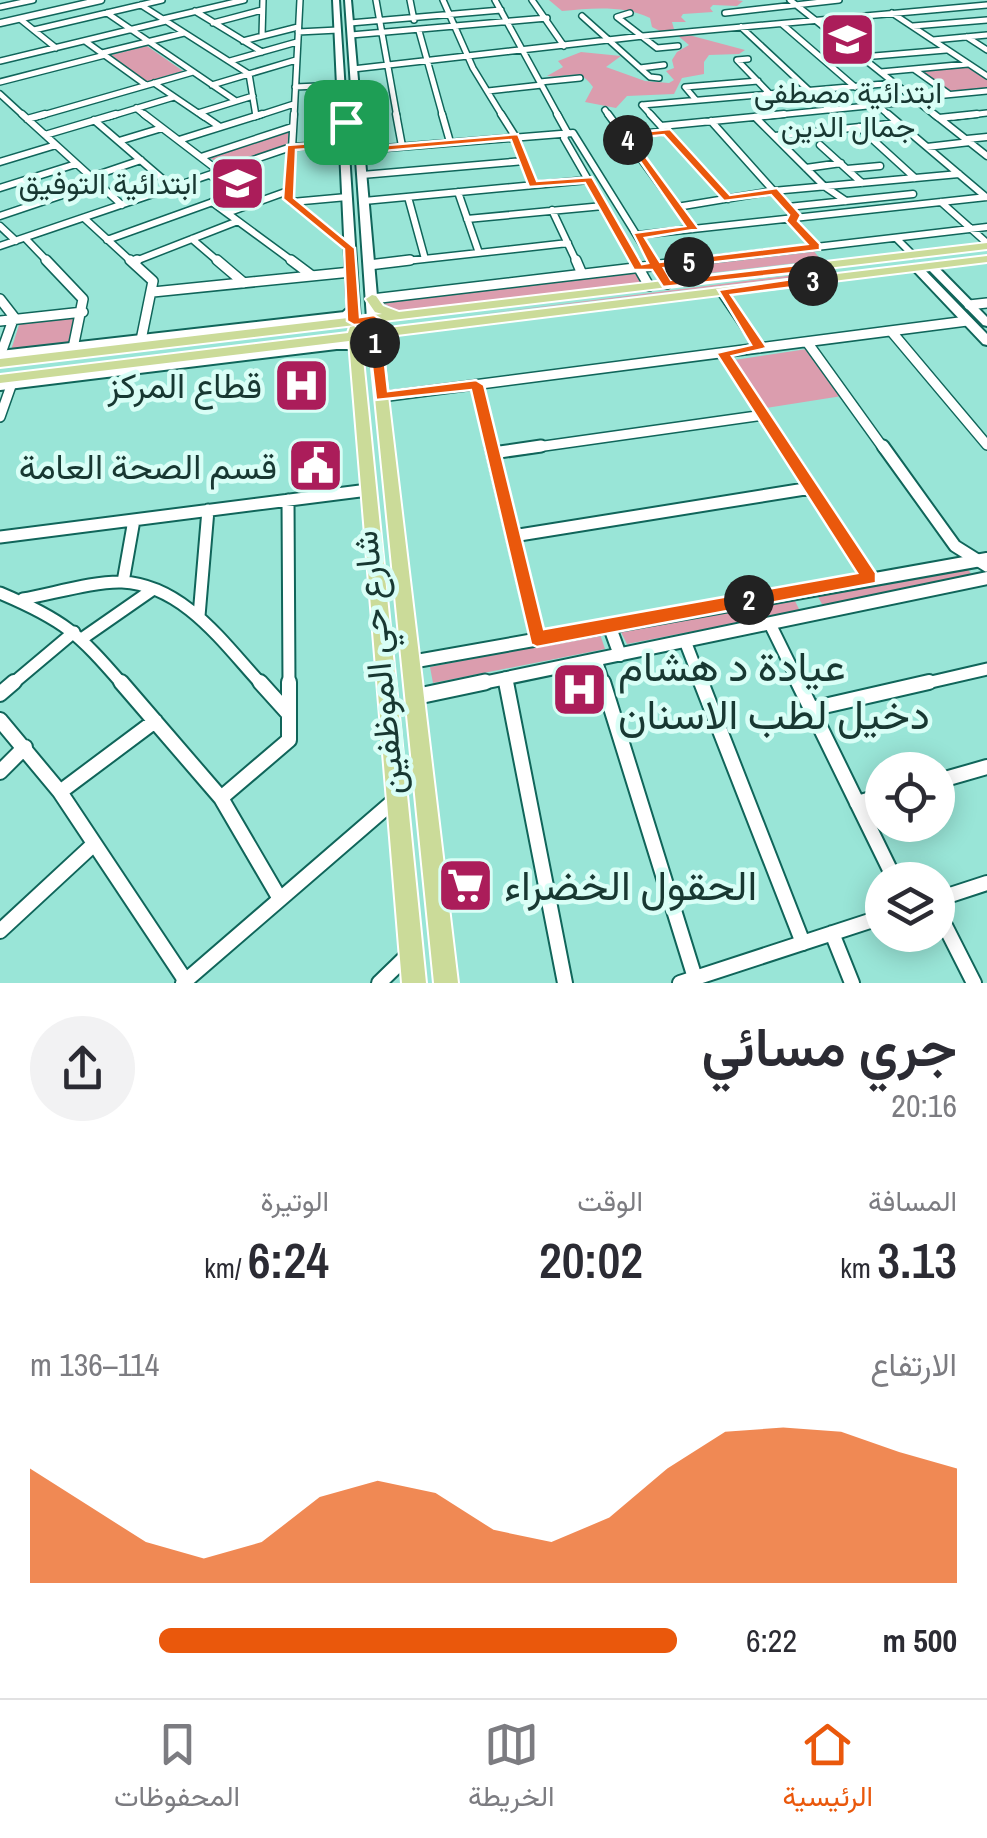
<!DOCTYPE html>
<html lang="ar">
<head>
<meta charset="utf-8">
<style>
  :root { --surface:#fff; --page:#f2f2f3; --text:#2b2b33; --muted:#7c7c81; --line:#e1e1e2; --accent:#ea580c }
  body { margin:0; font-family:"Archivo Narrow",Vazirmatn,sans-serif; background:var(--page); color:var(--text); direction:rtl; height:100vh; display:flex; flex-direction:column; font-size:38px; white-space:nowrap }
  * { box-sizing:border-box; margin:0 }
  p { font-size:32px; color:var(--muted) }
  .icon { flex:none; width:55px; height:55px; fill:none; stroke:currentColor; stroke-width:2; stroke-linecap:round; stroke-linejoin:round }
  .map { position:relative; height:983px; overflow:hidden; direction:ltr }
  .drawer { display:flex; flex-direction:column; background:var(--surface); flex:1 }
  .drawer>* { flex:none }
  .controls { position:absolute; left:865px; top:752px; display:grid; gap:20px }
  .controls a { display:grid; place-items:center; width:90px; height:90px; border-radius:50%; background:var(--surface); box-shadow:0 5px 25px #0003; font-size:50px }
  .pin { position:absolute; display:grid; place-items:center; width:85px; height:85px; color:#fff; margin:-42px; border-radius:20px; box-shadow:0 5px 15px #0006 }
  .km { position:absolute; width:50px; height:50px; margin:-25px; border-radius:50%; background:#222; color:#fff; font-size:28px; line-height:50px; text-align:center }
  .round { display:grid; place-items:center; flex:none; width:105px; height:105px; border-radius:52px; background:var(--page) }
  .head { display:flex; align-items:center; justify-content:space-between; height:170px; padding:0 30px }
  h1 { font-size:55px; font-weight:600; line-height:75px }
  .figures { display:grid; grid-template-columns:repeat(3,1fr); gap:15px; height:170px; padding:10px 30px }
  .figures div { display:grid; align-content:center }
  .figures b { font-size:50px; font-weight:600 }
  .figures small { font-size:28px; font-weight:400 }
  .figures p { font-size:28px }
  .chart { height:280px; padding:20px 30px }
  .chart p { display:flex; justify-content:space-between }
  .chart svg { width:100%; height:180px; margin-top:10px; fill:var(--accent); opacity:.7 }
  ul { padding:0 30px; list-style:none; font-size:32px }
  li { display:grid; grid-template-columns:160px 120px 1fr; align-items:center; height:75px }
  li i { height:25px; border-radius:12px; background:var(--accent) }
  .tab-bar { display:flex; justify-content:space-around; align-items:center; height:140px; border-top:2px solid var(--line); background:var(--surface); font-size:28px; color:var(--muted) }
  .tab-bar a { display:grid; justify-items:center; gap:5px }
  .tab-bar .on { color:var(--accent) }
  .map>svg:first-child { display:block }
  .green { fill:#db9dae }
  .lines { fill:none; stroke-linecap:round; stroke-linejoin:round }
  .minor-far4-casing { stroke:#10655a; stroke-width:8 }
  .minor-far3-casing { stroke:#10655a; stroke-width:9 }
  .minor-far2-casing { stroke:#10655a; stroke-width:12 }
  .minor-far1-casing { stroke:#10655a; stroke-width:15 }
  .minor-casing { stroke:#10655a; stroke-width:18 }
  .tertiary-far3-casing { stroke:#10655a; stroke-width:9 }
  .tertiary-far2-casing { stroke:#10655a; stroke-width:14 }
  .tertiary-far1-casing { stroke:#10655a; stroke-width:16 }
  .tertiary-casing { stroke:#10655a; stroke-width:19 }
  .secondary-casing { stroke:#10655a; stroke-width:4 }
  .primary-casing { stroke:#fff; stroke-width:4 }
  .minor-far4 { stroke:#fff; stroke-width:5 }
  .minor-far3 { stroke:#fff; stroke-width:6 }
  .minor-far2 { stroke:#fff; stroke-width:9 }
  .minor-far1 { stroke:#fff; stroke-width:11 }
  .minor { stroke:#fff; stroke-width:14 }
  .tertiary-far3 { stroke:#fff; stroke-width:6 }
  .tertiary-far2 { stroke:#fff; stroke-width:10 }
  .tertiary-far1 { stroke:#fff; stroke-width:12 }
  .tertiary { stroke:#fff; stroke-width:15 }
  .secondary { fill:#fff; fill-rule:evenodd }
  .primary { fill:#cbdb99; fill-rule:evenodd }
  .route { fill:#ea580c; stroke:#fff; stroke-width:2.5; fill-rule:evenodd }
  .labels { text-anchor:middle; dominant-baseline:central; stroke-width:9; stroke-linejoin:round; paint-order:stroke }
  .far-poi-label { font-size:30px; fill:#183832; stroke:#d9fef6 }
  .poi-label { font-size:35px; fill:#183832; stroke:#d9fef6; text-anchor:end }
  .street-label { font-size:35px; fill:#183832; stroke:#d9fef6 }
  .near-poi-label { font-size:42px; fill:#183832; stroke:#d9fef6; text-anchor:start }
</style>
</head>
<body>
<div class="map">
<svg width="987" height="983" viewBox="0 0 987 983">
  <rect width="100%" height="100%" fill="#99e5d7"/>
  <path class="green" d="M 549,0 L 737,0 L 743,1 L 737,6 L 713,5 L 710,8 L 713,12 L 683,14 L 681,17 L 686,22 L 672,22 L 674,29 L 662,32 L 652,27 L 650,18 C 624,5 591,8 562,11 Z
    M 685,34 L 745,50 L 739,54 L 709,55 L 704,62 L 704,74 L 682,78 L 674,94 L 627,96 L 616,108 L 585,102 L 593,87 C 579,66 567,79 547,76 L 563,67 L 558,61 L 581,52 L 621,56 L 606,67 L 645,81 L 669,83 L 674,80 L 666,71 L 674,68 L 672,60 L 677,52 L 689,45 L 677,35 Z
    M 147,46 L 183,71 L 145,82 L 111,55 Z
    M 967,66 L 987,79 L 987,88 L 949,92 L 919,70 Z
    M 289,131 L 287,146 L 225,168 L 209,157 Z
    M 813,250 L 821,260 L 668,278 L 662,268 Z
    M 635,271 L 642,285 L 400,312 L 379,301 Z
    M 811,273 L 813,275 L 457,317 Z
    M 75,316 L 69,343 L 11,350 L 20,322 Z
    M 807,349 L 842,396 L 766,408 L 734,360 Z
    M 966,567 L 973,576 L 823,606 L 817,595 Z
    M 794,599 L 800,611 L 627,644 L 621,632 Z
    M 600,634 L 605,649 L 433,683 L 430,667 Z"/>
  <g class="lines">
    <defs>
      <path id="minor-far4" d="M 376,0 L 397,117
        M 410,0 L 414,20
        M 443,0 L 473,68 L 503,117
        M 495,0 L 559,117
        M 532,0 L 564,46
        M 790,0 L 937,117
        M 141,5 L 249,74 L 256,116
        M 0,7 L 33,0
        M 195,11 L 262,52
        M 107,13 L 236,101
        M 630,13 L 617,17 L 657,48 L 678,46
        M 725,13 L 839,0
        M 892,13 L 987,76
        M 582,16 L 650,77 L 659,78
        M 20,19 L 56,48
        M 163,19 L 244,0
        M 213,23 L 262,10
        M 350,23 L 501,10
        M 782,24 L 855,87
        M 913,26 L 987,20
        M 741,27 L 830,110
        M 34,30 L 162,0
        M 419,31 L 443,117
        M 298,32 L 338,30
        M 351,35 L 547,18
        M 262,36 L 263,0
        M 967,37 L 987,50
        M 933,40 L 987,35
        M 85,41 L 146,85
        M 243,41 L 298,27
        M 102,53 L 184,33
        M 862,57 L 946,50
        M 748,59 L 737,60 L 770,94
        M 0,61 L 166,21
        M 230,61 L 297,42
        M 640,68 L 664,65
        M 353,69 L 643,36 L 987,5
        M 915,70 L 949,94
        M 881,72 L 968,64
        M 0,82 L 105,55
        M 540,82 L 580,78
        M 154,83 L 204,117
        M 212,85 L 296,60
        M 295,87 L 341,85
        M 488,91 L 542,85
        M 0,94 L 25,117
        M 914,98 L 987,91
        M 696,100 L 685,87 L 758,81
        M 642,105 L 895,83
        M 642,105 L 653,117
        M 877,105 L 891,117
        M 136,108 L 147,117
        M 605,110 L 610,117
        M 198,113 L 253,96
        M 36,117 L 193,72
        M 108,117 L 174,97
        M 254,117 L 294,104
        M 294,117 L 300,0
        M 758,117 L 918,101
        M 953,117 L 987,113"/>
      <path id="minor-far3" d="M 22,114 L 122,205
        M 144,114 L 220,172
        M 201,114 L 220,127
        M 294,114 L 289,199 L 350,248
        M 396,114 L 402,146
        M 442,114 L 450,142
        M 501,114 L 515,136 L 533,185
        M 557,114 L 567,132 L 564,138 L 636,263
        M 608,114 L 693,229
        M 650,114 L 728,199
        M 888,114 L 986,197
        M 934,114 L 987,156
        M 755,117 L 824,186 L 846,201
        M 939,118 L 977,114
        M 27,119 L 45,114
        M 94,120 L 173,188
        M 711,121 L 797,217
        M 661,126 L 784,114
        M 859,127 L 915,178
        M 45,135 L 116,114
        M 625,136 L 666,131
        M 775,136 L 898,123
        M 967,139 L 987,137
        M 179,140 L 262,114
        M 119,141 L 162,128
        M 820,145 L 862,183
        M 927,147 L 970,142
        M 360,150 L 573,133 L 654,263
        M 201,157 L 292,127
        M 0,162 L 56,145
        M 806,168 L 841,163
        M 847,169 L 880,166
        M 210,175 L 249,205
        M 362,175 L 524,161
        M 91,177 L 141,160
        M 0,188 L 76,164
        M 458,192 L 479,253
        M 408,197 L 425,259
        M 364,201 L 588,180
        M 212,202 L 295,263
        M 292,202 L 347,197
        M 941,202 L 987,243
        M 677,207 L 773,191 L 959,174
        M 788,207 L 913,194
        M 552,210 L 577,263
        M 227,213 L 288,191
        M 0,216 L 98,183
        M 84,218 L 133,263
        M 790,218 L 816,247
        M 467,219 L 603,206
        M 0,226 L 16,241
        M 638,235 L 987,197
        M 25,238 L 49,263
        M 896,238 L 913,255
        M 192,239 L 220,263
        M 107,240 L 235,194
        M 0,246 L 291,147 L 344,144
        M 133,262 L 238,221
        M 388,263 L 568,243
        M 680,263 L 987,227"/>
      <path id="minor-far2" d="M 46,260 L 83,299 L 73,348
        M 130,260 L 153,281 L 141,340
        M 217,260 L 244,283
        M 291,260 L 311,275
        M 576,260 L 582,274
        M 634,260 L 649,286
        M 652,260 L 667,284
        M 133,262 L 137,260
        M 369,265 L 410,260
        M 153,292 L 351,272
        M 722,292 L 760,348
        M 0,299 L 14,317 L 0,356
        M 372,299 L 702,260
        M 969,305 L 987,303
        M 0,321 L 83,312
        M 891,331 L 987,445
        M 807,342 L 884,449
        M 723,353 L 786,449
        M 477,385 L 492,449
        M 381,397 L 967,321
        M 0,417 L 12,383
        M 523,449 L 764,415"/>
      <path id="minor-far1" d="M 491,446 L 537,639
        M 784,446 L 870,578
        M 883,446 L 955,546 L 987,566
        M 493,453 L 541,446
        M 288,500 L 289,685
        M 513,536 L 811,488
        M 0,537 L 368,490
        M 123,582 L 134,520
        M 0,593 C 64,620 78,633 123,685
        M 23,599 C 52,594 94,581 122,582 C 184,585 224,644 262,685
        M 199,616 L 208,510
        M 770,624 L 800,685
        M 83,638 L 152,590
        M 685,641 L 702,685
        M 596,660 L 604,685
        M 505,678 L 506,685
        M 11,685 L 74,632
        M 918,685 L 987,669"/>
      <path id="minor" d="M 121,682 L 221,798 L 280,899
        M 260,682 L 288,713
        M 506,682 L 565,983
        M 603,682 L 695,978
        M 701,682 L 803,943
        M 798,682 L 895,880
        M 0,694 L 14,682
        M 811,709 L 929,682
        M 0,720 L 60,792 L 187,983
        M 0,772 L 25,747
        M 938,781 L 987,767
        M 60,792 L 155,721
        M 221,798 L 289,740 L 289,682
        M 857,803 L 882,796
        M 938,899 L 987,883
        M 938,912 L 974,983
        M 0,931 L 94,844
        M 832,933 L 852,983
        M 183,983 L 396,799
        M 379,983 L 410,953
        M 680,983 L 882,917"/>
      <path id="tertiary-far3" d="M 0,23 L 101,0"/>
      <path id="tertiary-far2" d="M 0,356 L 345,317 L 353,310
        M 0,385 L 336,344 L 351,344 L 356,350"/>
      <path id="tertiary-far1" d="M 609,625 L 620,655
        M 411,662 L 987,559
        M 473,685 L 987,578"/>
      <path id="tertiary" d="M 414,697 L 485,682"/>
      <path id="secondary" d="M 333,0 L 339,0 L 360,321 L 354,324 L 348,321 Z
        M 345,0 L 351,0 L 379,319 L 373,322 L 367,319 Z
        M 931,263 L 935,264 L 987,317 L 987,326 L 983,325 L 927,268 L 927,264 Z
        M 917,265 L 921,266 L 987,334 L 987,345 L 983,344 L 913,270 L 913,266 Z"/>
      <path id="primary" d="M 987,243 L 987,249 L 375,322 L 378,323 L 380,329 L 987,256 L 987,262 L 381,337 L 458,983 L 434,983 L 369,338 L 361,339 L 426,983 L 402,983 L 349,341 L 0,383 L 0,375 L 348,333 L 350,327 L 354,326 L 360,331 L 368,330 L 368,326 L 372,323 L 0,367 L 0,359 L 382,314 L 375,312 L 366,299 L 372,295 L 376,296 L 383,306 L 399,312 Z"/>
    </defs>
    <use href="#minor-far4" class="minor-far4-casing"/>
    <use href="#minor-far3" class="minor-far3-casing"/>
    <use href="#minor-far2" class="minor-far2-casing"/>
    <use href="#minor-far1" class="minor-far1-casing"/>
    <use href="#minor" class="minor-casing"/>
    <use href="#tertiary-far3" class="tertiary-far3-casing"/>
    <use href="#tertiary-far2" class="tertiary-far2-casing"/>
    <use href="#tertiary-far1" class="tertiary-far1-casing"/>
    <use href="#tertiary" class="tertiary-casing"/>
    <use href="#secondary" class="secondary-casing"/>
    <use href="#primary" class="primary-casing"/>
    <use href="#minor-far4" class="minor-far4"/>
    <use href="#minor-far3" class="minor-far3"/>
    <use href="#minor-far2" class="minor-far2"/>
    <use href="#minor-far1" class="minor-far1"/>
    <use href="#minor" class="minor"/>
    <use href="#tertiary-far3" class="tertiary-far3"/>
    <use href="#tertiary-far2" class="tertiary-far2"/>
    <use href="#tertiary-far1" class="tertiary-far1"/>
    <use href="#tertiary" class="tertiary"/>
    <use href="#secondary" class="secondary"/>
    <use href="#primary" class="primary"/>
  </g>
  <path class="route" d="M 346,119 L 362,122 L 365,147 L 518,134 L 537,181 L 592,177 L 642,264 L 648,263 L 633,233 L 685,226 L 621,134 L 670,129 L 730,195 L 777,188 L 801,215 L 798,221 L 820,244 L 820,250 L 664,268 L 671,280 L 814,263 L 832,273 L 832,280 L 826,283 L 731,295 L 767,348 L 732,356 L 876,573 L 876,583 L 537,647 L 531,644 L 471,390 L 376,400 L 367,324 L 354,325 L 347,321 L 344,249 L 283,199 L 287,145 L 339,141 L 341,122 ZM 351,125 L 355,150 L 360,153 L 511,140 L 529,187 L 585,183 L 634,270 L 652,270 L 663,287 L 812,271 L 819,275 L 718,290 L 751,345 L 716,353 L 857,573 L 544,629 L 484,385 L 476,380 L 388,391 L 380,319 L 374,315 L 360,317 L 355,248 L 294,198 L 296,150 L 348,146 ZM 664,135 L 724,201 L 771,195 L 789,215 L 786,221 L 807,244 L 660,262 L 645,238 L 699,229 L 632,138 Z"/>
  <defs>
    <symbol id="school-square" viewBox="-11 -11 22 22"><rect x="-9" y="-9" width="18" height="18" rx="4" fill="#ab1d5a" stroke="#d9fef6"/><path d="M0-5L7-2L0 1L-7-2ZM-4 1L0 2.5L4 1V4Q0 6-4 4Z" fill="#fff"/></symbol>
    <symbol id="hospital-square" viewBox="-11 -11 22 22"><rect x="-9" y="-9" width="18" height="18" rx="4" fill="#ab1d5a" stroke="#d9fef6"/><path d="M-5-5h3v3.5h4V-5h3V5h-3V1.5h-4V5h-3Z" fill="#fff"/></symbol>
    <symbol id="civic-square" viewBox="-11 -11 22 22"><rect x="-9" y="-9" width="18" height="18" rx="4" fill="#ab1d5a" stroke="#d9fef6"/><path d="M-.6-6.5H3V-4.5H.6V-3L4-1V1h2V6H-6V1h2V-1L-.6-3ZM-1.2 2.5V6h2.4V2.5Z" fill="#fff"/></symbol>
    <symbol id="supermarket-square" viewBox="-11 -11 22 22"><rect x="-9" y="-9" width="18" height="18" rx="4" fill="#ab1d5a" stroke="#d9fef6"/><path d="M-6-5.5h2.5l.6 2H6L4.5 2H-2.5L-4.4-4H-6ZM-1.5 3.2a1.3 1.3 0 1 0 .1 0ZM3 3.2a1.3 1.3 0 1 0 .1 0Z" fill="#fff"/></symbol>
  </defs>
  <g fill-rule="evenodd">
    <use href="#school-square" x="816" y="8" width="63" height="63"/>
    <use href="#school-square" x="206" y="152" width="63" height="63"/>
    <use href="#hospital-square" x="270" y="354" width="63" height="63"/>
    <use href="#civic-square" x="284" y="434" width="63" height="63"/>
    <use href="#hospital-square" x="548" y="658" width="63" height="63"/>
    <use href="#supermarket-square" x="434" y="854" width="63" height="63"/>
  </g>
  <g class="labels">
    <g class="far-poi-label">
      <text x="848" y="92">ابتدائية مصطفى<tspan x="848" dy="34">جمال الدين</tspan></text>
      <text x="198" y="183" text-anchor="end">ابتدائية التوفيق</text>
    </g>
    <g class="poi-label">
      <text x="262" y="385">قطاع المركز</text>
      <text x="277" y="466">قسم الصحة العامة</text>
    </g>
    <g class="street-label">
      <text transform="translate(378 663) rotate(-96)">شارع حي الموظفين</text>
    </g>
    <g class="near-poi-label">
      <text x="618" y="666">عيادة د هشام<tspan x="618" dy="48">دخيل لطب الاسنان</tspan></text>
      <text x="504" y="885">الحقول الخضراء</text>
    </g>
  </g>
</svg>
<div class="controls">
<a><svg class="icon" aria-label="locate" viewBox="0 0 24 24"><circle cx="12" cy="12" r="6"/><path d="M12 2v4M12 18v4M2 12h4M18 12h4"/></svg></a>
<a><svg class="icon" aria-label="layers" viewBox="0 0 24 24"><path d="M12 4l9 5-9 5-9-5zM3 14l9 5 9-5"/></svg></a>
</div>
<div class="pin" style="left:346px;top:122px;background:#1e9e55"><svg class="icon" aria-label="arrive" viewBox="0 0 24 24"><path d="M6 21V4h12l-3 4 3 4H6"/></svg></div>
<b class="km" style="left:375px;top:343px">1</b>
<b class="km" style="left:749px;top:600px">2</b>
<b class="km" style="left:813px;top:281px">3</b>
<b class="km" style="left:628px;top:140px">4</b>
<b class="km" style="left:689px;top:262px">5</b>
</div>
<section class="drawer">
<div class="head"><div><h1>جري مسائي</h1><p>20:16</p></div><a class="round"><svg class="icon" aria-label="share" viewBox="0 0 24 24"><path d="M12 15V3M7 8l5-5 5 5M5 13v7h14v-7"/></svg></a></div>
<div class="figures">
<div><p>المسافة</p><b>3.13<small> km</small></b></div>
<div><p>الوقت</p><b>20:02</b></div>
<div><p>الوتيرة</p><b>6:24<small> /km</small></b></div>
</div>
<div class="chart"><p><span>الارتفاع</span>114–136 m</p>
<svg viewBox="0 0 160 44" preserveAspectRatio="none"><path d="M0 44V16L10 25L20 34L30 38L40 34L50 23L60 19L70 22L80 31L90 34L100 28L110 16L120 7L130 6L140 7L150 12L160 16V44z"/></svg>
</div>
<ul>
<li><b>500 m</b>6:22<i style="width:80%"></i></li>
</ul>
</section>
<nav class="tab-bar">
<a class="on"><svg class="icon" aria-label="home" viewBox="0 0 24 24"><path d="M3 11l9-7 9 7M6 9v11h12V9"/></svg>الرئيسية</a>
<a><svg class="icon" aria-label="map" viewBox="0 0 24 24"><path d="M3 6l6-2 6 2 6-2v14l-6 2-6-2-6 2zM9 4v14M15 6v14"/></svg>الخريطة</a>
<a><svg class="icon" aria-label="saved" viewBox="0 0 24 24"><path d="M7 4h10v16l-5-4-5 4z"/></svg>المحفوظات</a>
</nav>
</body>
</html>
